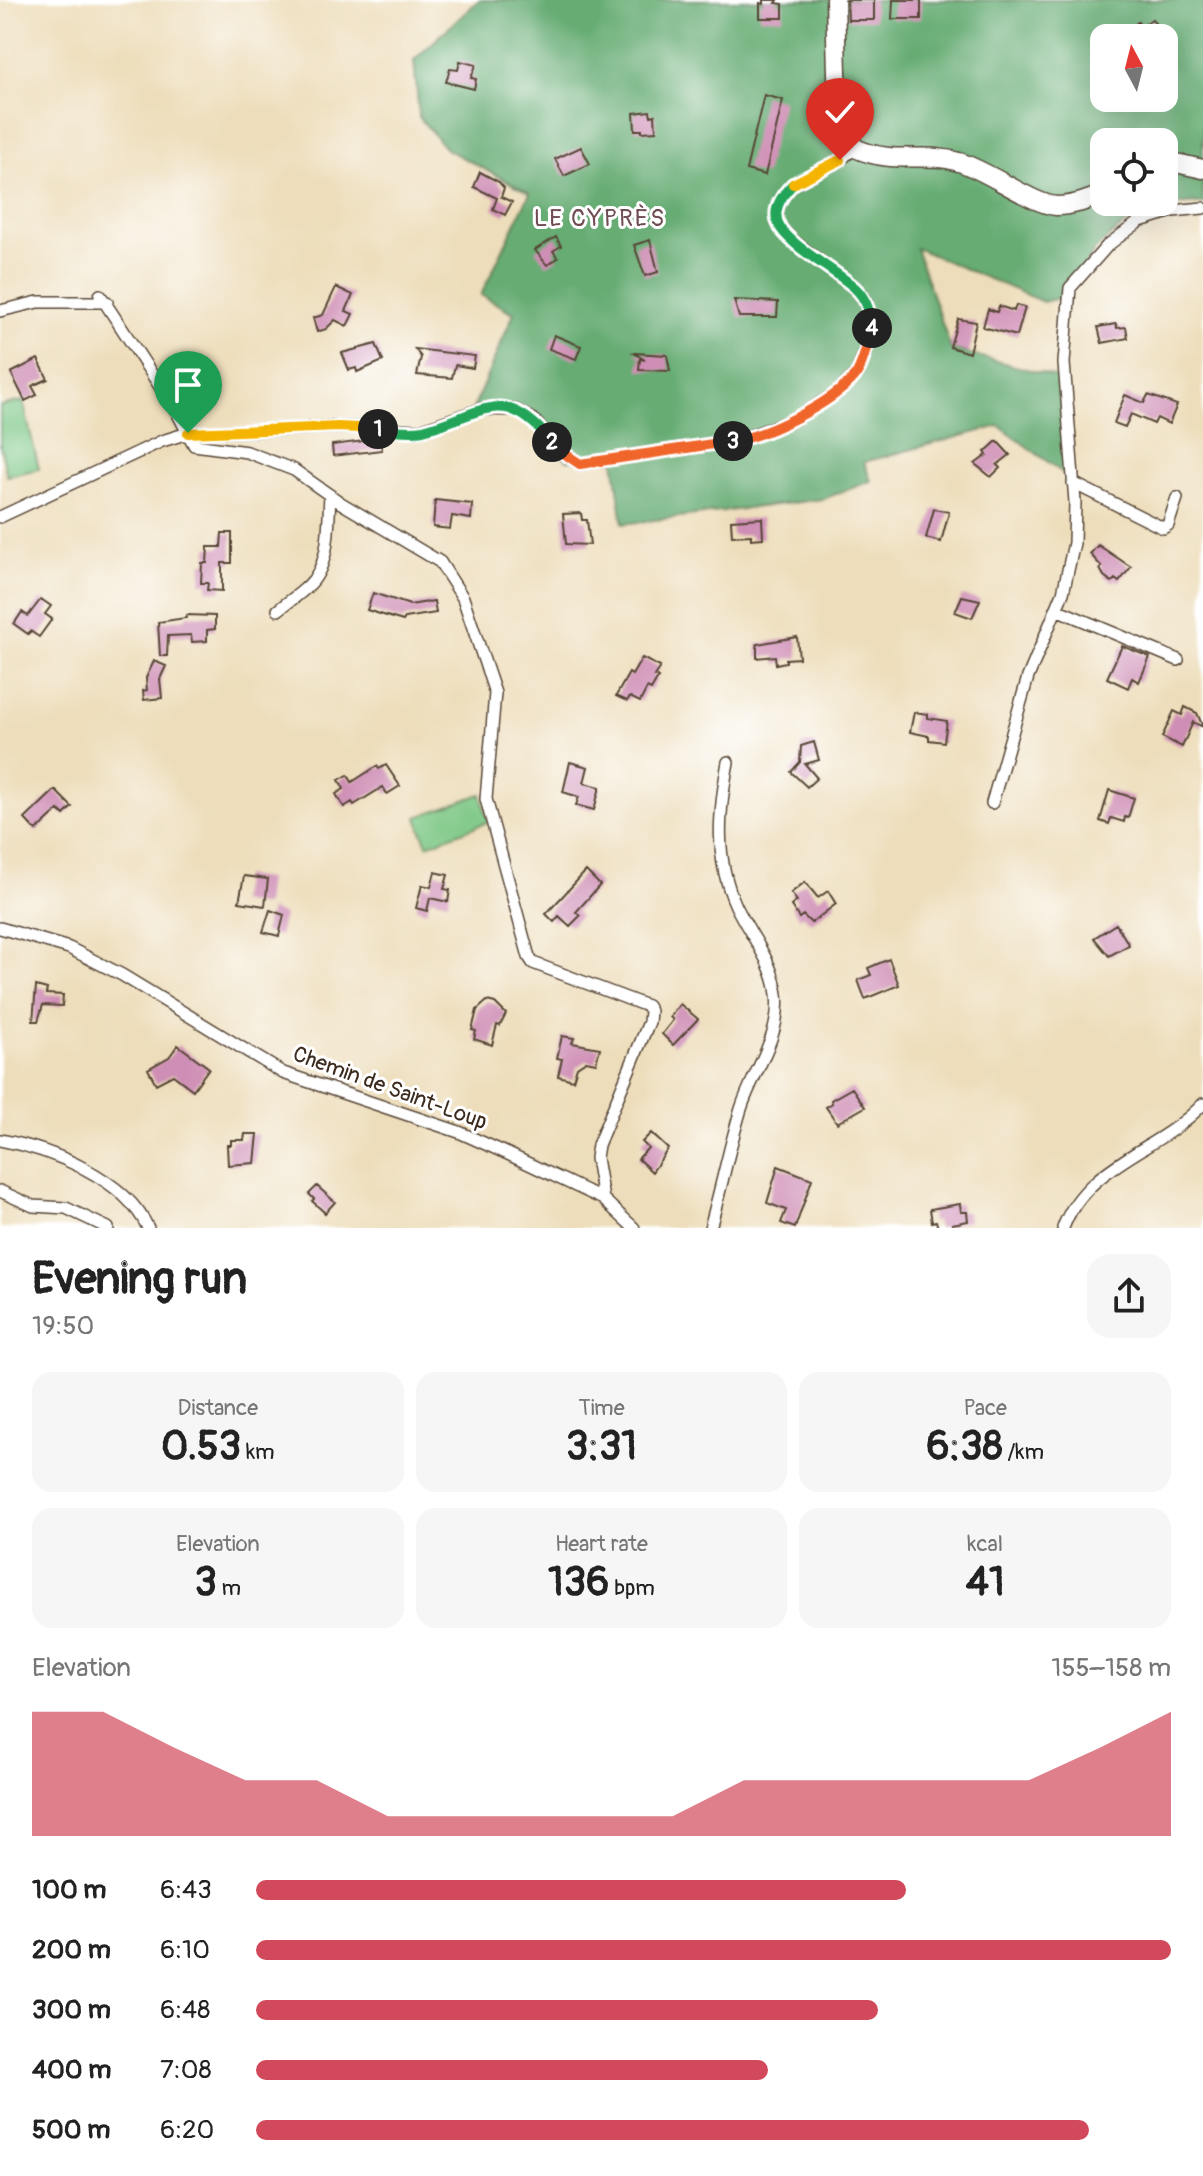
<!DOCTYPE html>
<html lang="en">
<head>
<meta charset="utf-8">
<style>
  :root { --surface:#fff; --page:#f6f6f6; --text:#222; --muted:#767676; --accent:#d1495b }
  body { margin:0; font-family:Pangolin,sans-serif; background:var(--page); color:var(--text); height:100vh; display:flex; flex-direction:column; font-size:30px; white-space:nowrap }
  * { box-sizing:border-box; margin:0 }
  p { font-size:26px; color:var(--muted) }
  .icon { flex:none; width:44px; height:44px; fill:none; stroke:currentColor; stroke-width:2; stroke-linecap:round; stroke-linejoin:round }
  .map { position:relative; height:1228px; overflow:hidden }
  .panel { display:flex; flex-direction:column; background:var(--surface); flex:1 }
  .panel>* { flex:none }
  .needle { width:52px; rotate:353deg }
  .controls { position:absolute; left:1090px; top:24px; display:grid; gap:16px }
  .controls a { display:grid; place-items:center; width:88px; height:88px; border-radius:16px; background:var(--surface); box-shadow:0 8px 32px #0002; font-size:40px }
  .pin { position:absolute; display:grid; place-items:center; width:68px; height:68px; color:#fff; margin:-82px -34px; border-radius:50% 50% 50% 0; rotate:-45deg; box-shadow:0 0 8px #0007 }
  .pin .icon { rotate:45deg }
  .km { position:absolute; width:40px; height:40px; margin:-20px; border-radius:50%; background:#222; color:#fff; font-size:22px; line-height:40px; text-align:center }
  .round { display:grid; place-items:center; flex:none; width:84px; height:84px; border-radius:24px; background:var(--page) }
  .overview { display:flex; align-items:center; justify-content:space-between; height:136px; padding:0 32px }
  h1 { font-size:44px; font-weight:800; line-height:60px }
  .stats { display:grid; grid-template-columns:repeat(3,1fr); gap:12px; height:136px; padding:8px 32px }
  .stats div { display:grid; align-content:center; border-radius:20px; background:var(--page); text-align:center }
  .stats b { font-size:40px; font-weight:800 }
  .stats small { font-size:22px; font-weight:400 }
  .stats p { font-size:22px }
  .chart { height:224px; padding:16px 32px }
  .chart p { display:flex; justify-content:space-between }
  .chart svg { width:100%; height:144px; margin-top:8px; fill:var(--accent); opacity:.7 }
  ul { padding:0 32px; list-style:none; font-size:26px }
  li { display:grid; grid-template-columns:128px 96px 1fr; align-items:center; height:60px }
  li i { height:20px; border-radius:10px; background:var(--accent) }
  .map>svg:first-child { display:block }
  .green { fill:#7ec886; stroke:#5c7952; stroke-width:2 }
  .forest { fill:#66ac73; stroke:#506b48; stroke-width:2; fill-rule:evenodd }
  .building { fill:#cf8eb5 }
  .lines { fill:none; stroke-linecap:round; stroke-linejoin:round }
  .street-casing { stroke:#564535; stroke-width:14 }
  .primary-casing { stroke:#564535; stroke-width:21 }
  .street { stroke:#fff; stroke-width:11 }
  .primary { stroke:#fff; stroke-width:18 }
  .split-1-casing { stroke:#fff; stroke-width:16 }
  .split-2-casing { stroke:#fff; stroke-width:16 }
  .split-3-casing { stroke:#fff; stroke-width:16 }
  .split-4-casing { stroke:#fff; stroke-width:16 }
  .split-5-casing { stroke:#fff; stroke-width:16 }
  .split-6-casing { stroke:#fff; stroke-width:16 }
  .split-1 { stroke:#f5b400; stroke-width:10 }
  .split-2 { stroke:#22a559; stroke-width:10 }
  .split-3 { stroke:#f0652b; stroke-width:10 }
  .split-4 { stroke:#f0652b; stroke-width:10 }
  .split-5 { stroke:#22a559; stroke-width:10 }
  .split-6 { stroke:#f5b400; stroke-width:10 }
  .labels { text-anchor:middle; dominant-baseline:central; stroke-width:6; stroke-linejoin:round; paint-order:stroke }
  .street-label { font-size:22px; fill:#3b2a1e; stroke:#fff }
  .neighbourhood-label { font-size:24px; letter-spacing:2px; fill:#6f4d53; stroke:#fff }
</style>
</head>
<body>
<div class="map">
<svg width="1203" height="1228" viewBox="0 0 1203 1228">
  <rect width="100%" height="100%" fill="#fff"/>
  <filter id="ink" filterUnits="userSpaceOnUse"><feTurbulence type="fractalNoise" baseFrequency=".0125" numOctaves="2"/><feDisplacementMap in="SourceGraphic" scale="16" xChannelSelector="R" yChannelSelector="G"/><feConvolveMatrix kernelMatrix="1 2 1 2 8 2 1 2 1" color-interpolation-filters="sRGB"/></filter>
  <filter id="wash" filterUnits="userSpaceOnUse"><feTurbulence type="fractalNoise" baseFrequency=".006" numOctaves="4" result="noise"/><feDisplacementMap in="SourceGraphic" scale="32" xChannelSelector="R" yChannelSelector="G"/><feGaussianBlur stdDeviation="1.8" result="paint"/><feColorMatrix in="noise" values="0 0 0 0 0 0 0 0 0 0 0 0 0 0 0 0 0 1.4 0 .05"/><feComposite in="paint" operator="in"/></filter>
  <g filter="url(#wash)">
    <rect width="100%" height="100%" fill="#edddba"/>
    <path class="green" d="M 23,401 L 39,469 L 7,476 L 0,445 L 0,406 Z
      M 481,794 L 488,822 L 427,845 L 417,817 Z"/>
    <path class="forest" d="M 479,0 L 1203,0 L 1203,204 C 1164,200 1124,220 1097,248 C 1085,260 1077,281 1068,296 L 1043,302 L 916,248 L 951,349 L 1060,378 L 1070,478 L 999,426 L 864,462 L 871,481 L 823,499 L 623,524 L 614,460 L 567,460 L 524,414 L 473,409 L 514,313 L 481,295 L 530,193 L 446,149 L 419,117 L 414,60 ZM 1104,38 L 1164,38 L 1164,98 L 1104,98 ZM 1104,142 L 1164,142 L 1164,202 L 1104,202 Z"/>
    <g id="blocks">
      <path class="building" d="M 764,0 L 778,0 L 776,3 L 783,4 L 783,18 L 760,18 L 760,3 L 764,4 Z
        M 847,0 L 874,0 L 874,20 L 848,20 Z
        M 893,0 L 921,0 L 921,19 L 892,19 Z
        M 1152,19 L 1160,31 L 1149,38 L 1126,38 L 1133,33 L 1130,28 L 1138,22 L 1141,27 Z
        M 460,61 L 476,65 L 471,78 L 476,79 L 474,89 L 446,82 L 450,69 L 458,70 Z
        M 764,95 L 783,100 L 765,175 L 746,170 Z
        M 650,111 L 651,116 L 655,115 L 656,131 L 642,132 L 642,130 L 635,130 L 634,113 Z
        M 581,147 L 590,164 L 564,176 L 555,159 Z
        M 480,172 L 499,182 L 504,188 L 501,197 L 512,202 L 505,215 L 493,209 L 497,198 L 474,187 Z
        M 556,237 L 561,246 L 553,251 L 558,258 L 547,265 L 535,250 Z
        M 650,240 L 658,272 L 645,276 L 634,245 Z
        M 336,287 L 353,295 L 346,311 L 353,314 L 347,326 L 335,320 L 326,329 L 317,332 L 313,318 L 323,315 Z
        M 734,300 L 778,302 L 777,317 L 739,317 Z
        M 1016,305 L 1025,307 L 1017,336 L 983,327 L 988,309 L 997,312 L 999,306 L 1014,311 Z
        M 958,319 L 976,322 L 969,353 L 950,347 Z
        M 1116,324 L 1117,328 L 1126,327 L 1128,338 L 1102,343 L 1098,327 Z
        M 554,335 L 581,346 L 576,359 L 549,349 Z
        M 376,344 L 383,361 L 357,372 L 356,368 L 349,370 L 342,353 Z
        M 415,349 L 475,356 L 473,368 L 455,365 L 452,378 L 417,375 L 421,357 Z
        M 634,353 L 667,355 L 670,371 L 639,370 L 640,359 L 645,360 Z
        M 38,359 L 48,379 L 32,386 L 37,395 L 25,401 L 11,373 Z
        M 1125,395 L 1144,403 L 1148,395 L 1177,405 L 1169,424 L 1157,418 L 1154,424 L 1131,414 L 1125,427 L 1114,423 Z
        M 380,439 L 382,450 L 333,456 L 332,445 Z
        M 997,441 L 1010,455 L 997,465 L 1000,468 L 991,477 L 975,464 L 987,455 L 985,452 Z
        M 435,500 L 472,504 L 471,519 L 452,516 L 450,529 L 433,527 Z
        M 934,509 L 949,512 L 941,542 L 926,538 Z
        M 581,513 L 582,520 L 587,520 L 590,545 L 566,544 L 563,514 Z
        M 762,518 L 763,538 L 751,539 L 751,535 L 732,536 L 731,520 Z
        M 222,533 L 232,533 L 232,563 L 222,563 L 222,591 L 207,590 L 208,583 L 201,583 L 202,563 L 207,563 L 208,547 L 221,547 Z
        M 1098,545 L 1131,567 L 1119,582 L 1115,579 L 1112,582 L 1104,576 L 1100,569 L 1102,567 L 1090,554 Z
        M 373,593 L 410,605 L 434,601 L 436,613 L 405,618 L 403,621 L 367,610 Z
        M 962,596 L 980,600 L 972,618 L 955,612 Z
        M 41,599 L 51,606 L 45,614 L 52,619 L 39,637 L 30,631 L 28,634 L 14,624 L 22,612 L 28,616 Z
        M 186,615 L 215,616 L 215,629 L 207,630 L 207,641 L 192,642 L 191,635 L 168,636 L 167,656 L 160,656 L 158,622 L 186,618 Z
        M 797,637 L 799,658 L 786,659 L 786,662 L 776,664 L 775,656 L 757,658 L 757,644 Z
        M 1122,646 L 1150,657 L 1139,682 L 1132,678 L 1128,688 L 1107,678 Z
        M 642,658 L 660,667 L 654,676 L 658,678 L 651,690 L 647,688 L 640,702 L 630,697 L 627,701 L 616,696 L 629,673 L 632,675 Z
        M 154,661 L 166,666 L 160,679 L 162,698 L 144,700 L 143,691 L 147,690 L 146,678 Z
        M 1185,707 L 1197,713 L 1203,727 L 1193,722 L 1182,747 L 1162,737 L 1174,711 L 1182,715 Z
        M 914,712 L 928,714 L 928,718 L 947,721 L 944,742 L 929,740 L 929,736 L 910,732 Z
        M 814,742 L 819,760 L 805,764 L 817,778 L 807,787 L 791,772 L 800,762 L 801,746 Z
        M 570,762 L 588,767 L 584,783 L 600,787 L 594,810 L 576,805 L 579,797 L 563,792 Z
        M 386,765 L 400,786 L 387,794 L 383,787 L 354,805 L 352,802 L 344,807 L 336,794 L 344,789 L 339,780 L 348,775 L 352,782 L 377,766 L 379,769 Z
        M 55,790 L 72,807 L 64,815 L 59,810 L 36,831 L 25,819 Z
        M 1109,790 L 1134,798 L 1128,818 L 1125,817 L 1124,822 L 1111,818 L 1109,824 L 1100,821 Z
        M 586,871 L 600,885 L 576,912 L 580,916 L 570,926 L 559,916 L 554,922 L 546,914 Z
        M 435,872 L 448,875 L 444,889 L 450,890 L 448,902 L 430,898 L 427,911 L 416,908 L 422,885 L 431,887 Z
        M 244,876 L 268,879 L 265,906 L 239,902 Z
        M 805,882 L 818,898 L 828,891 L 836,904 L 811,923 L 803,915 L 799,918 L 791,906 L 797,901 L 791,893 Z
        M 270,910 L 284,915 L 279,936 L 263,932 Z
        M 1116,924 L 1129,945 L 1109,956 L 1094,938 Z
        M 889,959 L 899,985 L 865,999 L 858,980 L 871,975 L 868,968 Z
        M 36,986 L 47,989 L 46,994 L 63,995 L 62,1006 L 43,1005 L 38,1021 L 33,1021 Z
        M 487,1001 L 495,1003 L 506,1014 L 500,1026 L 497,1025 L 492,1045 L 474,1039 L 476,1031 L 472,1030 L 477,1010 Z
        M 680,1004 L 698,1019 L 673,1045 L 662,1034 L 673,1020 L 670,1017 Z
        M 562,1036 L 574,1038 L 572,1043 L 600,1048 L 596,1063 L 586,1061 L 577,1067 L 573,1080 L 558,1076 L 562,1059 L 557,1058 Z
        M 178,1045 L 209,1068 L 193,1090 L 173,1075 L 156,1084 L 148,1069 L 169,1057 Z
        M 852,1088 L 865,1107 L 837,1123 L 826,1107 L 832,1103 L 831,1100 Z
        M 651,1133 L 668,1149 L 652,1172 L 638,1159 L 648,1148 L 642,1142 Z
        M 245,1134 L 258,1134 L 255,1163 L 228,1165 L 227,1145 L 231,1145 L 231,1140 L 244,1140 Z
        M 778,1166 L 812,1179 L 795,1228 L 781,1223 L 786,1210 L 767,1203 Z
        M 317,1186 L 335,1202 L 325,1213 L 312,1201 L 314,1199 L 309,1194 Z
        M 960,1204 L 961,1212 L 967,1212 L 968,1221 L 952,1224 L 953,1228 L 938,1228 L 936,1221 L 932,1222 L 930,1209 Z"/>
    </g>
  </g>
  <g filter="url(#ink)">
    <use href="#blocks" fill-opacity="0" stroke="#564535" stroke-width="2"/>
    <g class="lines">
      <defs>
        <path id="street" d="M 100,295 L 178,414 L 194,445 L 247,452 L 294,470 L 341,503 L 440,562 L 463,598 L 495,693 L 486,799 L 529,957 L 533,963 L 647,1006 L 650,1011 L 649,1022 L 598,1145 L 596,1158 L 603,1199
          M 0,311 L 38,302 L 107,302
          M 178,414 L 183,395
          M 1073,483 L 1163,528 L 1168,525 L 1177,498
          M 0,517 L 162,441 L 188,433 L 249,431 L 338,427 L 420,430 L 481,409 L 516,410 L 534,420 L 559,450 L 580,464 L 739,440 L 795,419 L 837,393 L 857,373 L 873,328 L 867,304 L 856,289 L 790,238 L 777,223 L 777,209 L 781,199 L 792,185 L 840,160 L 855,148
          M 1056,609 L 1178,660
          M 278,610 C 288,602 299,595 308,586 C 331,565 328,524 330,495
          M 992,803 L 1028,677 L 1063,593 L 1074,543 L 1075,502 L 1064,363 L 1070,288 L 1108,245 L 1140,221 L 1173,211 L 1203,208
          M 0,928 L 69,948 L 122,975 L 283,1073 L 459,1132 L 508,1154 L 603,1199 L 634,1228
          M 0,1140 C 51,1149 125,1178 148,1228
          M 0,1191 L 33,1206 L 66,1208 L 108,1228
          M 710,1228 C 721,1189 729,1148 741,1109 C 753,1071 782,1036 777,994 C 773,961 750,935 736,906 C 714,858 719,811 728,762
          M 1063,1228 C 1086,1164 1159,1151 1203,1104"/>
        <path id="primary" d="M 835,0 L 838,109 L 842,127 L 855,148 C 895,166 924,151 959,162 C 987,170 1032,204 1056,206 C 1072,206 1091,200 1104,193
          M 1164,165 L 1176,163 L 1203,169"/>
      </defs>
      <use href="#street" class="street-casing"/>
      <use href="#primary" class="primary-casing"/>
      <use href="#street" class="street"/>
      <use href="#primary" class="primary"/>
    </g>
  </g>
  <g class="lines" filter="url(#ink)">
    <defs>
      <path id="split-1" d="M 188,433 L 338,427 L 378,429"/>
      <path id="split-2" d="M 378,429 C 392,429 409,433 423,430 C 483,415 502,382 552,442"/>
      <path id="split-3" d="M 552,442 L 559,450 L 580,464 L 733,441"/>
      <path id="split-4" d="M 733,441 C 769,435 832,403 855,376 C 864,364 867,342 872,328"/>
      <path id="split-5" d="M 793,184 C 784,193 772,208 778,223 C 786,244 837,271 855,288 C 867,299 870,313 872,328"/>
      <path id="split-6" d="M 793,184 L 840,160"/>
    </defs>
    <use href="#split-1" class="split-1-casing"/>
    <use href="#split-2" class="split-2-casing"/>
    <use href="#split-3" class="split-3-casing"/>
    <use href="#split-4" class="split-4-casing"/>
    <use href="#split-5" class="split-5-casing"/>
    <use href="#split-6" class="split-6-casing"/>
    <use href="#split-1" class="split-1"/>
    <use href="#split-2" class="split-2"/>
    <use href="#split-3" class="split-3"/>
    <use href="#split-4" class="split-4"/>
    <use href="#split-5" class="split-5"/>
    <use href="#split-6" class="split-6"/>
  </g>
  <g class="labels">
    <g class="street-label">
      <text transform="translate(390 1088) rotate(20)">Chemin de Saint-Loup</text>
    </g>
    <g class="neighbourhood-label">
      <text x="600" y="218">LE CYPRÈS</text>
    </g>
  </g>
</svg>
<div class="controls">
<a><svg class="needle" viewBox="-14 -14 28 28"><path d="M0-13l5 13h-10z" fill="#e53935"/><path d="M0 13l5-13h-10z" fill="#767676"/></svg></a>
<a><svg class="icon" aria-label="locate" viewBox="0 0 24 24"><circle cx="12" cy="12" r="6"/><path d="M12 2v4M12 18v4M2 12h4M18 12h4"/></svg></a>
</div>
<div class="pin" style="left:188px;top:433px;background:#1e9e55"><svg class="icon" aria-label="arrive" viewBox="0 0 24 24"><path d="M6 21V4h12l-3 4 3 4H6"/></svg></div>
<div class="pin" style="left:840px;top:160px;background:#d93025"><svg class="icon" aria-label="check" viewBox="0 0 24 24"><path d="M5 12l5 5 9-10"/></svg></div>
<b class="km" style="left:378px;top:429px">1</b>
<b class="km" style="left:552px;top:442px">2</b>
<b class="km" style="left:733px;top:441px">3</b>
<b class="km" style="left:872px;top:328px">4</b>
</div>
<section class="panel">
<div class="overview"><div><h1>Evening run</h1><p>19:50</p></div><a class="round"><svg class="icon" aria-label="share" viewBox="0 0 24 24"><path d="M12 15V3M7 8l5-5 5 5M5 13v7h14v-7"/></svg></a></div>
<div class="stats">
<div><p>Distance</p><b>0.53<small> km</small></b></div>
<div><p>Time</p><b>3:31</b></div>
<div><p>Pace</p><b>6:38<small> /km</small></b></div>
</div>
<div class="stats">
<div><p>Elevation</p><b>3<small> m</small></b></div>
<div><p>Heart rate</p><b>136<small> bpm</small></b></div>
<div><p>kcal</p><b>41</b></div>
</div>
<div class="chart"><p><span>Elevation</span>155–158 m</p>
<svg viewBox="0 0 160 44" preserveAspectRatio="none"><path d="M0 44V6L10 6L20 17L30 27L40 27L50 38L60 38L70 38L80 38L90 38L100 27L110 27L120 27L130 27L140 27L150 17L160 6V44z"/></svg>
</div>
<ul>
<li><b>100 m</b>6:43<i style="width:71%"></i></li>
<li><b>200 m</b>6:10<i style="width:100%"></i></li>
<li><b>300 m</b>6:48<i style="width:68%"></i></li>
<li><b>400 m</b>7:08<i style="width:56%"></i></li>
<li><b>500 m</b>6:20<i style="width:91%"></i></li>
</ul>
</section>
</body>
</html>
